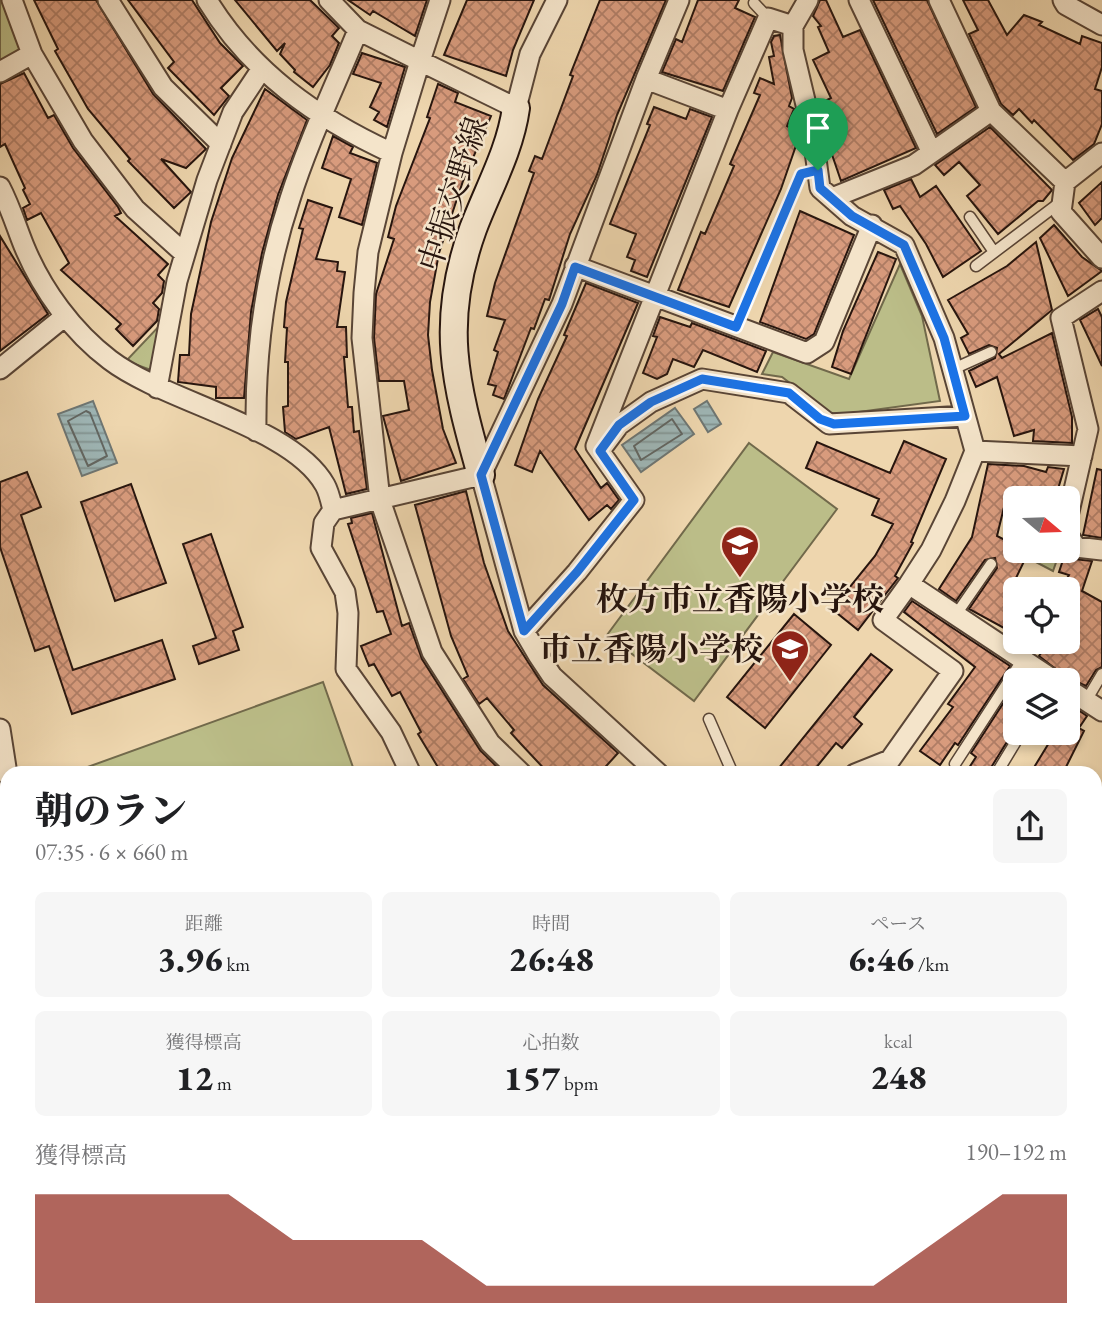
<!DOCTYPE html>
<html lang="ja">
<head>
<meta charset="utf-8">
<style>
  :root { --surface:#fff; --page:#f6f6f6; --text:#202124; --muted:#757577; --accent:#8f2418 }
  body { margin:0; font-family:"EB Garamond","Noto Serif JP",serif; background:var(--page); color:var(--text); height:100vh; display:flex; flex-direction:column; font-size:26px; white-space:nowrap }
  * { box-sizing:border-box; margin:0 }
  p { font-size:23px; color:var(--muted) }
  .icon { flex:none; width:38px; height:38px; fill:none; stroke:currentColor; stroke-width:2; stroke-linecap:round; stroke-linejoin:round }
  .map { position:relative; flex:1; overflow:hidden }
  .details { position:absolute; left:0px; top:766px; width:1102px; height:569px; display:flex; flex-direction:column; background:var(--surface); border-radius:21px 21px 0 0; box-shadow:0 4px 10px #0003 }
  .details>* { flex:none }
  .needle { width:46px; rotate:109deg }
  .controls { position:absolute; left:1003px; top:486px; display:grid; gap:14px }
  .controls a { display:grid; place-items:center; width:77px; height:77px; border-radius:10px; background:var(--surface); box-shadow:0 4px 10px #0003; font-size:35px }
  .pin { position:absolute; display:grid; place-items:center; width:60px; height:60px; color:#fff; margin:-72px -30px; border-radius:50% 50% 50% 0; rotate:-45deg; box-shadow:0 0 7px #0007 }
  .pin .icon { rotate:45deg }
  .round { display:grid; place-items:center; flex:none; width:74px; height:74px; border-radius:10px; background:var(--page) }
  .summary { display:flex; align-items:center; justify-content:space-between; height:119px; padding:0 35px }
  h1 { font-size:38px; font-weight:800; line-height:52px }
  .figures { display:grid; grid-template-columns:repeat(3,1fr); gap:10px; height:119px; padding:7px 35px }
  .figures div { display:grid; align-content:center; border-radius:10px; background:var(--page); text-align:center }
  .figures b { font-size:35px; font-weight:800 }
  .figures small { font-size:19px; font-weight:400 }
  .figures p { font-size:19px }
  .chart { height:196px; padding:14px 35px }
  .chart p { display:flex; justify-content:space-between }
  .chart svg { width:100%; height:126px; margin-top:7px; fill:var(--accent); opacity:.7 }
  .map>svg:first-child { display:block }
  .green { fill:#bbbd88; stroke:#71694b; stroke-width:2 }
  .water { fill:url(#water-rules); stroke:#6e7673; stroke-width:2 }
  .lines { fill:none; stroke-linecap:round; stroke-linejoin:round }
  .shore { stroke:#626662; stroke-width:2 }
  .building { fill:url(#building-cross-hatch); stroke:#27150e; stroke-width:2 }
  .lane-casing { stroke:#594536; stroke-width:13 }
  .street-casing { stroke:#594536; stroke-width:23 }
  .secondary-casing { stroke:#27150e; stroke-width:30 }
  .lane { stroke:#f4e4ca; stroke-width:10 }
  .street { stroke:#f4e4ca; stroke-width:19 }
  .secondary { stroke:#f4e4ca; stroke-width:26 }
  .route-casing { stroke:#fff; stroke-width:14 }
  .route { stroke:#1a73e8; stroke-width:9 }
  .labels { text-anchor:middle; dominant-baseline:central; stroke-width:5; stroke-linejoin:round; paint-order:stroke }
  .street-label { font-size:32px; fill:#27150e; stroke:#f4e4ca }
  .poi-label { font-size:32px; font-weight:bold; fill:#27150e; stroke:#f4e4ca }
</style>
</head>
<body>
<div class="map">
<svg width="1102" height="1335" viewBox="0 0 1102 1335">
  <defs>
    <pattern id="water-rules" width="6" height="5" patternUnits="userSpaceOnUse" patternTransform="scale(1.75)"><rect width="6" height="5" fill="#9eb6b6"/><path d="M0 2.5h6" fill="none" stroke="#819392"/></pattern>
    <pattern id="building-cross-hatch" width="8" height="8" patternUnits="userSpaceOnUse" patternTransform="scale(1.75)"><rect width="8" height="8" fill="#d89b7d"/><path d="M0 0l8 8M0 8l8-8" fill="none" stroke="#af7d65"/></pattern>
  </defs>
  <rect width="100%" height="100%" fill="#eed6ae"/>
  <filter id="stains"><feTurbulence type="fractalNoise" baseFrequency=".00286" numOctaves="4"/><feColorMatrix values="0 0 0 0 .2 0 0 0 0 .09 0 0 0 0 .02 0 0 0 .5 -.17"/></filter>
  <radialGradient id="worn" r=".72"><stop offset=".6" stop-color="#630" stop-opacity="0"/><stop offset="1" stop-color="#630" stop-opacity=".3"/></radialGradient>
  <path class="green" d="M 0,0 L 12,0 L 32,54 L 0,72 Z
    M 900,264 L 922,316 L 940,401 L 844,414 L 829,413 L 782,377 L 762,374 L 773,352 L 849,379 Z
    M 162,323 L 151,370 L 126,361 Z
    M 749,443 L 837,509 L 694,701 L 607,635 Z
    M 1030,551 L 1057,551 L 1059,554 L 1053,571 L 1032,560 Z
    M 323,682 L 355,773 L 71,773 Z"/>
  <path class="water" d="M 93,401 L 117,463 L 82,476 L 58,414 Z
    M 707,401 L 721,424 L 708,432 L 694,409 Z
    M 675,408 L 694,434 L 641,472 L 622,445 Z"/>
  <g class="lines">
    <path class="shore" d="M 86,411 L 90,413 L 107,456 L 88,466 L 68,421 Z
      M 672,419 L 682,434 L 641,460 L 634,446 Z"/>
  </g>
  <path class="building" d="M 34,0 L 96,0 L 153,94 L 206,149 L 186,168 L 161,159 L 191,192 L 174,208 L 128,161 L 130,159 L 88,109 L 55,51 L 58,49 Z
    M 128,0 L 192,0 L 220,43 L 243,66 L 221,88 L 229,96 L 214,115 L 168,68 L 174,62 Z
    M 235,0 L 310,0 L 339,28 L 332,36 L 339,43 L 330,65 L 313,87 L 294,72 L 295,70 L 280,54 L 285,43 L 277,51 Z
    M 348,0 L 427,0 L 415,36 L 373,11 L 370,15 Z
    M 467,0 L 534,0 L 513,50 L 506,76 L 444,55 Z
    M 600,0 L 666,0 L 617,115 L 597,175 L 570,234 L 549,300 L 545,299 L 534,329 L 531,328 L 504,399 L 493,395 L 496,386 L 488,384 L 498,352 L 494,350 L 505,320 L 487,316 L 495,283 L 534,173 L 529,171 L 535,156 L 542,159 L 573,76 L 570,75 Z
    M 698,0 L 739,0 L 735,8 L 755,17 L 723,91 L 662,72 L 676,39 L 682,42 Z
    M 820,0 L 826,0 L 843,37 L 860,30 L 916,148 L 841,181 L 825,134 L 839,127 L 827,100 L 831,98 L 813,60 L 829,52 L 818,27 L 821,26 L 813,16 Z
    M 873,0 L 927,0 L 976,107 L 937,134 Z
    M 963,0 L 988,0 L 1007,35 L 1024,15 L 1042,22 L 1039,25 L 1080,44 L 1082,36 L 1102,43 L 1102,67 L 1095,89 L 1102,91 L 1102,124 L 1094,144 L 1073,160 L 1034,120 L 1032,123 L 1019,109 L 1013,115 L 1001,104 L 969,34 L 978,30 Z
    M 780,35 L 792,98 L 789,106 L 794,109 L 787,126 L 800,134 L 781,189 L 729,307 L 678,290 L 701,232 L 705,234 L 734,166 L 730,164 L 760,95 L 754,93 L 760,78 L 774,84 L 769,57 L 774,56 L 771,42 L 774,36 Z
    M 362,53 L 405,67 L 387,127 L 374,120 L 379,112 L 370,107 L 381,83 L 353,74 Z
    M 24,73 L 48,118 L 54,115 L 73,148 L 118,207 L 121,213 L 115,216 L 168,264 L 158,275 L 164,281 L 162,293 L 153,303 L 159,309 L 157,321 L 133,346 L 116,329 L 121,324 L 61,270 L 69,263 L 41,213 L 27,220 L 23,208 L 30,204 L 23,190 L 25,188 L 5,144 L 0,147 L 0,84 Z
    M 438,84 L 458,93 L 455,102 L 491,116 L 463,181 L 439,253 L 430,302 L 428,335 L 432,370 L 443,429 L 456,463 L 401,481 L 383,416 L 409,410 L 404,381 L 379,381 L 374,338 L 376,294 L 394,239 L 388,237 L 396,206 L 430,118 L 427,117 Z
    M 265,89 L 307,120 L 278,195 L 262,253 L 251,312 L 244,398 L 216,398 L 216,387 L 178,382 L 180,355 L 189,355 L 191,314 L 211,222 L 232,158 Z
    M 654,107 L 686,119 L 690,109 L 712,117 L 647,277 L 631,271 L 635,260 L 627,257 L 636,234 L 610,224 L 650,125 L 647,124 Z
    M 990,127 L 1052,190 L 1043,201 L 1038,201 L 998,234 L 967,196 L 980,185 L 959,162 L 944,175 L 935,165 Z
    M 333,136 L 353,147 L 350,153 L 377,163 L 362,225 L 339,217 L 351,179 L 322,168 Z
    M 911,179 L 920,197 L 936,186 L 981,251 L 943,277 L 926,244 L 900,206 L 893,209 L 884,190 Z
    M 1102,182 L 1102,218 L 1095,225 L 1079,203 Z
    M 308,200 L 332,208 L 316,259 L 338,262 L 337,271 L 345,272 L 337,327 L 346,327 L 347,357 L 344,357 L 348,407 L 352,407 L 354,432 L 359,431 L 367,489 L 346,494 L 329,427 L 296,439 L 285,432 L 283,407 L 288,406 L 288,362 L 285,362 L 287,328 L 284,327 L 286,302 L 303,229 L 299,228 Z
    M 800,211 L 854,235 L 814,334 L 806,339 L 760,322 Z
    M 1054,225 L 1082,257 L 1102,271 L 1068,296 L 1040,238 Z
    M 0,236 L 48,314 L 0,351 Z
    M 1036,242 L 1052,310 L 999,354 L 1002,358 L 1052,333 L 1072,417 L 1072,443 L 1033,441 L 1034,430 L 1014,436 L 997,377 L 976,387 L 969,371 L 995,358 L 997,348 L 989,345 L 969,354 L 961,338 L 968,334 L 948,300 L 1007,266 Z
    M 878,252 L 896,259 L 851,374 L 832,367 L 843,331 Z
    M 586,283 L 638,303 L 575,449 L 601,488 L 607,483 L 619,500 L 611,509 L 607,505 L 589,520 L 540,451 L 532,472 L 515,465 L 538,399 L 567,336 L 564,335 Z
    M 1098,309 L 1102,317 L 1102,366 L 1080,320 Z
    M 660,317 L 690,327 L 692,323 L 766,351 L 757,372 L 703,350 L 694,367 L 673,359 L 667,374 L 657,379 L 643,373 L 657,337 L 653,336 Z
    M 904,441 L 946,459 L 911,542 L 913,543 L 895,576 L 898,578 L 858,630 L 832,609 L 875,556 L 893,524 L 872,515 L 879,499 L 806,468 L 817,442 L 890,473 Z
    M 988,464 L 1024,466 L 1046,472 L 1048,467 L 1064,469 L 1055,499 L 1006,499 L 997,536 L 1015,545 L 1015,551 L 1029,551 L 1004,603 L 1015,611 L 1015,634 L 969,609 L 997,568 L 995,558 L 985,560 L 956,601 L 939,589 L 972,537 Z
    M 1097,469 L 1102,470 L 1102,538 L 1083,535 Z
    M 27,472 L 41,507 L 21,515 L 73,670 L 162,640 L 175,679 L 72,714 L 49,646 L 35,651 L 0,547 L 0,482 Z
    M 131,484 L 166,583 L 115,601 L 81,502 Z
    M 466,491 L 484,563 L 508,631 L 543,685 L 618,753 L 599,774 L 549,774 L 521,744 L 511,733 L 514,730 L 487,698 L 479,704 L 463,679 L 468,676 L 451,636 L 415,505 Z
    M 372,513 L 402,626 L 409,623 L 422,659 L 480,750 L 504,774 L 442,774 L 418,734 L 421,732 L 400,692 L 392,696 L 374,664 L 369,666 L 361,646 L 391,634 L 383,611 L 377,612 L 348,524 L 352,523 L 351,518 Z
    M 211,534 L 243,627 L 233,631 L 239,650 L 199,664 L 193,646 L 216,638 L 183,544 Z
    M 1065,554 L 1074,559 L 1092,561 L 1082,591 L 1102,602 L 1102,667 L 1096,670 L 1086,686 L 1066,677 L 1039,656 L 1049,642 L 1068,642 L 1068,590 L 1060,590 L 1069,575 L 1059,572 Z
    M 912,601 L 1010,666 L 958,745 L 955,743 L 940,765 L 920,751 L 953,707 L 948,704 L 975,667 L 904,612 Z
    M 794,614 L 831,645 L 765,728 L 727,697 Z
    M 871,654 L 892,670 L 854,717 L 862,724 L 842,748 L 836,743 L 811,774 L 774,774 Z
    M 1015,685 L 1015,729 L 987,774 L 965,774 L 976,757 L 971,753 Z
    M 1068,703 L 1087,716 L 1079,728 L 1084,731 L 1066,767 L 1061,774 L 1030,774 L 1055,733 L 1068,733 Z"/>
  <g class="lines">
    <defs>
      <path id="lane" d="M 754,3 L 768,18
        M 970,217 L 994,252
        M 976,266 L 1062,201
        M 736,327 L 801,174 L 818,170
        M 951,370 L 991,352
        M 955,616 L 991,564
        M 1086,701 L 1102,674
        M 709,719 L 733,774
        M 955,764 L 1034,642
        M 998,771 L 1021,733
        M 111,1335 L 112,1328"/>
      <path id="street" d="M 12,0 L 32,54
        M 108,0 L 163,87 L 221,144
        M 207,0 C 251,72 316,118 392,153
        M 440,0 L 420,61 L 516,108 L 530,54 L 557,0
        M 859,0 L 931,151
        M 939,0 L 991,111 L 1065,182
        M 1063,0 L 1066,5 L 1102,25
        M 793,26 L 808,0
        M 358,30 L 420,61 L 392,153 L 368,252 L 364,293 L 362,338 L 380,500 L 432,652 L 490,743 L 522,774
        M 0,72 L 32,54 L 83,141 L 135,209 L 185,254
        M 646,79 L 679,0
        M 1102,153 L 1065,182 L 1061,212 L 1102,258
        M 0,187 C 10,206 16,226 24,246 C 42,290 73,332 110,360 C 165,402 292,426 325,485 C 329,492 331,502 333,510
        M 832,198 L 914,165 L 991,111
        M 575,266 L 807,353 L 824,342 L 872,225
        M 0,369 L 64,317
        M 157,388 L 177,281 L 207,180 L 233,112 L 261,70
        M 256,431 C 255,353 265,274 290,199 C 308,142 335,86 358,30 L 329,0
        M 601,449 L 619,425 L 651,402 L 702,379 L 789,393 L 829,424 L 965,416
        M 975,451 L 1082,456
        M 481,475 L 562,304 L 646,79 L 728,110
        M 481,475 L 524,631 L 538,655 L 552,676 L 659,774
        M 1068,516 L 1088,429 L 1061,318 L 1102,291
        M 1068,535 L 1076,547 L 1102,550
        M 524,631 L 577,572 L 634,500 L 596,446 L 728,110 L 768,18 L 793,26 L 793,50 L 812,130 L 820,188 L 852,216 L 904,245 L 944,338 L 975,451 L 955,501 L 931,550 L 909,584
        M 1068,689 L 1102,711
        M 0,729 L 7,774
        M 411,774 L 391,732 L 346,669 L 348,613 L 345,592 L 321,548 L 324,523 L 333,510 L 481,475
        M 855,774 L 890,760 L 953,671 L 883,620 L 909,584 L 1055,681
        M 0,893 L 7,893
        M 0,972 L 7,974
        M 0,1136 L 7,1135
        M 1096,1282 L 1102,1299
        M 0,1283 L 7,1283
        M 219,1328 L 234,1335
        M 466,1328 L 467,1335
        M 637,1328 L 638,1335
        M 903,1328 L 905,1335
        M 1027,1328 L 1030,1335
        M 321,1335 L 338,1328
        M 823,1335 L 849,1328"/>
      <path id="secondary" d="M 481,475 C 455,382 439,323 473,229 C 488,189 510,151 516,108"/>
    </defs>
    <use href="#lane" class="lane-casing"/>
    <use href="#street" class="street-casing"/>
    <use href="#secondary" class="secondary-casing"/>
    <use href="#lane" class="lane"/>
    <use href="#street" class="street"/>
    <use href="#secondary" class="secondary"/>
  </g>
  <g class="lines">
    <defs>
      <path id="route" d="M 818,170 L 820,188 L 852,216 L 904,245 L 944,338 L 965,416 L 834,424 L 820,419 L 789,393 L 702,379 L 651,402 L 619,425 L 600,451 L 634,500 L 577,572 L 524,631 L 481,475 L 562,304 L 575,267 L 736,327 L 801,174 Z"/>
    </defs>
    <use href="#route" class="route-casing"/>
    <use href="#route" class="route"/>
  </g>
  <defs>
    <symbol id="school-pin" viewBox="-11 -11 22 30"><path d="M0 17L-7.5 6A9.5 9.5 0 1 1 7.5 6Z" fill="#8f2418" stroke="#f4e4ca"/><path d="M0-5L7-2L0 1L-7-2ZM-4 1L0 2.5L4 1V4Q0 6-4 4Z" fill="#fff"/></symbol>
  </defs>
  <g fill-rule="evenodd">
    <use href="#school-pin" x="718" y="523" width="44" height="60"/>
    <use href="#school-pin" x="768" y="627" width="44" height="60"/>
  </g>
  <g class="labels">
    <g class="street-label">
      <text transform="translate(453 194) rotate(-72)">中振交野線</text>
    </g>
    <g class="poi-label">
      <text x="740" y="599">枚方市立香陽小学校</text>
      <text x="763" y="649" text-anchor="end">市立香陽小学校</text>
    </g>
  </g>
  <rect width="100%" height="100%" filter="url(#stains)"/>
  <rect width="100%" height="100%" fill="url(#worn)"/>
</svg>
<div class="controls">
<a><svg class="needle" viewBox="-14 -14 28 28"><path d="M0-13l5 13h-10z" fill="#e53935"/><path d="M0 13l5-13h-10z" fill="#757577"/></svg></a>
<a><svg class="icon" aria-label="locate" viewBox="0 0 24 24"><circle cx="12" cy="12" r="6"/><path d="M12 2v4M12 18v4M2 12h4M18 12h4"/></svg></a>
<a><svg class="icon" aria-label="layers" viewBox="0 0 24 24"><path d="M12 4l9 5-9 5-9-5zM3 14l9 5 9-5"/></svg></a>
</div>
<div class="pin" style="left:818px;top:170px;background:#1e9e55"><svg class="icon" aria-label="arrive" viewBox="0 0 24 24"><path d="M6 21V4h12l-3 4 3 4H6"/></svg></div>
<section class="details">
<div class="summary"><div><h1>朝のラン</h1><p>07:35 · 6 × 660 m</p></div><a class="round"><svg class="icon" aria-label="share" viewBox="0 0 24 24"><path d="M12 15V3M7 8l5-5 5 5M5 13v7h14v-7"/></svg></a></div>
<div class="figures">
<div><p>距離</p><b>3.96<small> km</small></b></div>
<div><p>時間</p><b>26:48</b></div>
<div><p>ペース</p><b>6:46<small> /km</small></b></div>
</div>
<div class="figures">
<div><p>獲得標高</p><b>12<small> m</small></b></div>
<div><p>心拍数</p><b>157<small> bpm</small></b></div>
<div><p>kcal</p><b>248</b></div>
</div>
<div class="chart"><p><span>獲得標高</span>190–192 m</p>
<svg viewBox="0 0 160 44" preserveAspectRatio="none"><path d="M0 44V6L10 6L20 6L30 6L40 22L50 22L60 22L70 38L80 38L90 38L100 38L110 38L120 38L130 38L140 22L150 6L160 6V44z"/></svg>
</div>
</section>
</div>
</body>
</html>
